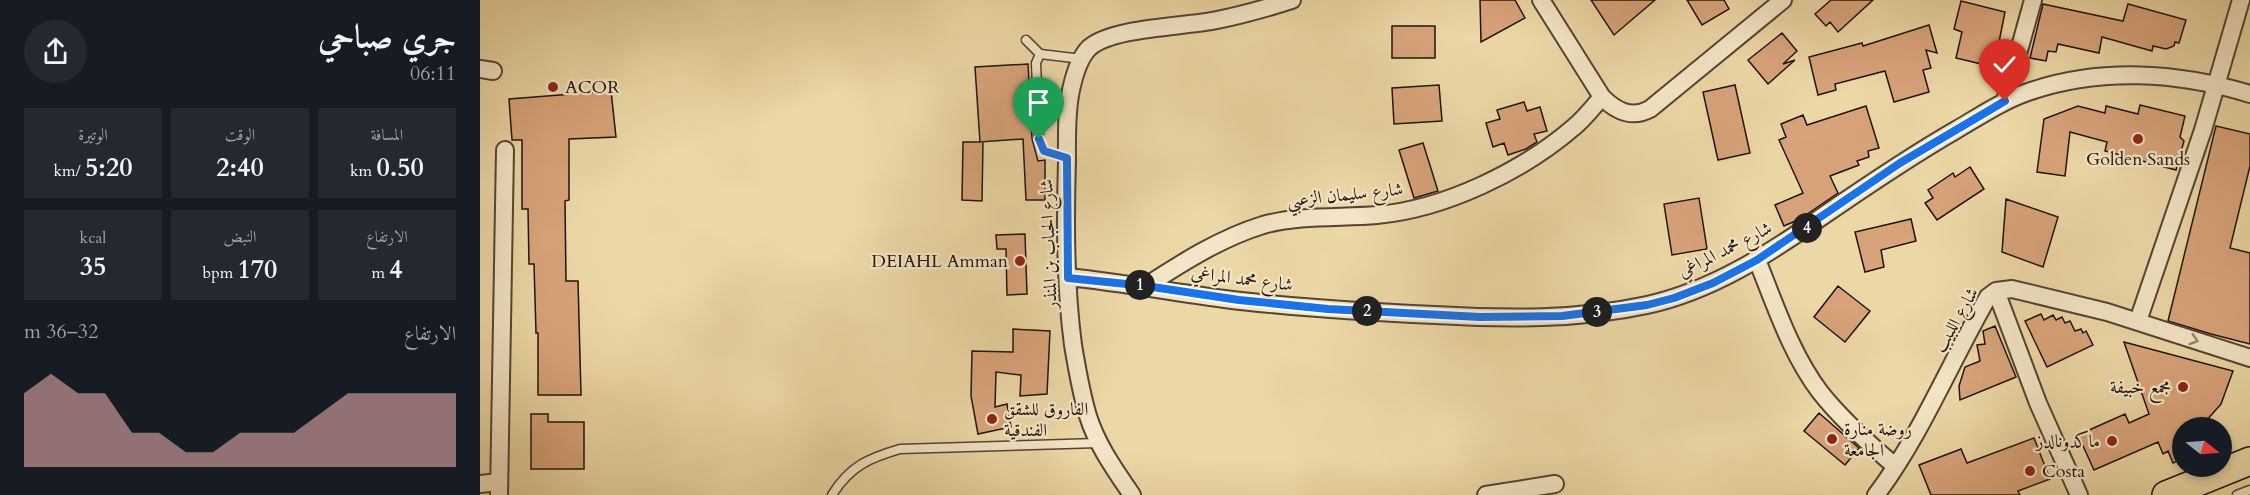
<!DOCTYPE html>
<html lang="ar">
<head>
<meta charset="utf-8">
<style>
  :root { --surface:#171b24; --page:#242831; --text:#f1f3f6; --muted:#9ea1a6; --accent:#c59692 }
  body { margin:0; font-family:Cardo,Amiri,serif; background:var(--page); color:var(--text); direction:rtl; height:100vh; display:flex; flex-direction:column; font-size:22px; white-space:nowrap }
  * { box-sizing:border-box; margin:0 }
  p { font-size:20px; color:var(--muted) }
  .icon { flex:none; width:33px; height:33px; fill:none; stroke:currentColor; stroke-width:2; stroke-linecap:round; stroke-linejoin:round }
  .map { position:relative; flex:1; overflow:hidden; direction:ltr }
  .drawer { display:flex; flex-direction:column; background:var(--surface); width:480px }
  .drawer>* { flex:none }
  .needle { width:39px; rotate:107deg }
  .controls { position:absolute; left:1692px; top:417px; display:grid; gap:12px }
  .controls a { display:grid; place-items:center; width:60px; height:60px; border-radius:50%; background:var(--surface); box-shadow:0 3px 9px #0003; font-size:30px }
  .pin { position:absolute; display:grid; place-items:center; width:51px; height:51px; color:#fff; margin:-62px -26px; border-radius:50% 50% 50% 0; rotate:-45deg; box-shadow:0 0 6px #0007 }
  .pin .icon { rotate:45deg }
  .km { position:absolute; width:30px; height:30px; margin:-15px; border-radius:50%; background:#222; color:#fff; font-size:16px; line-height:30px; text-align:center }
  .round { display:grid; place-items:center; flex:none; width:63px; height:63px; border-radius:32px; background:var(--page) }
  .summary { display:flex; align-items:center; justify-content:space-between; height:102px; padding:0 24px }
  h1 { font-size:33px; font-weight:700; line-height:45px }
  .metrics { display:grid; grid-template-columns:repeat(3,1fr); gap:9px; height:102px; padding:6px 24px }
  .metrics div { display:grid; align-content:center; border-radius:0px; background:var(--page); text-align:center }
  .metrics b { font-size:26px; font-weight:700 }
  .metrics small { font-size:16px; font-weight:400 }
  .metrics p { font-size:16px }
  .chart { height:168px; padding:12px 24px }
  .chart p { display:flex; justify-content:space-between }
  .chart svg { width:100%; height:108px; margin-top:6px; fill:var(--accent); opacity:.7 }
  main { display:flex; flex:1; min-height:0 }
  .map>svg:first-child { display:block }
  .building { fill:#d8a37b; stroke:#20130e; stroke-width:1.5 }
  .lines { fill:none; stroke-linecap:round; stroke-linejoin:round }
  .lane-casing { stroke:#534434; stroke-width:11 }
  .street-casing { stroke:#534434; stroke-width:20 }
  .primary-casing { stroke:#20130e; stroke-width:30 }
  .lane { stroke:#f3e5c5; stroke-width:8 }
  .street { stroke:#f3e5c5; stroke-width:16 }
  .primary { stroke:#ecd7a6; stroke-width:27 }
  .oneway { stroke:#948673 }
  .route-casing { stroke:#fff; stroke-width:12 }
  .route { stroke:#1a73e8; stroke-width:8 }
  .poi-dot { fill:#8f2418; stroke:#f3e5c5; stroke-width:2 }
  .labels { text-anchor:middle; dominant-baseline:central; stroke-width:4.5; stroke-linejoin:round; paint-order:stroke }
  .poi-label { font-size:18px; fill:#20130e; stroke:#f3e5c5; text-anchor:start }
  .street-label { font-size:18px; fill:#20130e; stroke:#f3e5c5 }
</style>
</head>
<body>
<main>
<div class="map">
<svg width="1770" height="495" viewBox="0 0 1770 495">
  <rect width="100%" height="100%" fill="#ecd7a6"/>
  <filter id="stains"><feTurbulence type="fractalNoise" baseFrequency=".00333" numOctaves="4"/><feColorMatrix values="0 0 0 0 .2 0 0 0 0 .09 0 0 0 0 .02 0 0 0 .5 -.17"/></filter>
  <radialGradient id="worn" r=".72"><stop offset=".6" stop-color="#630" stop-opacity="0"/><stop offset="1" stop-color="#630" stop-opacity=".3"/></radialGradient>
  <path class="building" d="M 1000,0 L 1035,0 L 1045,18 L 1001,42 Z
    M 1111,0 L 1175,0 L 1134,35 Z
    M 1207,0 L 1244,0 L 1249,9 L 1222,25 Z
    M 1351,0 L 1393,0 L 1358,32 L 1350,22 L 1346,26 L 1335,14 Z
    M 1481,1 L 1525,12 L 1514,67 L 1476,58 L 1482,32 L 1474,29 Z
    M 1563,4 L 1643,21 L 1648,4 L 1706,20 L 1699,43 L 1695,42 L 1694,46 L 1686,49 L 1673,46 L 1672,51 L 1622,37 L 1619,53 L 1578,44 L 1576,52 L 1568,51 L 1566,61 L 1550,58 Z
    M 1449,25 L 1457,53 L 1446,50 L 1451,68 L 1443,70 L 1449,92 L 1414,102 L 1405,71 L 1355,84 L 1356,90 L 1338,95 L 1329,57 L 1382,43 L 1383,46 Z
    M 912,26 L 955,26 L 955,58 L 912,58 Z
    M 1302,33 L 1317,51 L 1303,64 L 1315,60 L 1288,84 L 1268,60 Z
    M 548,64 L 552,139 L 558,161 L 565,160 L 565,200 L 546,200 L 543,139 L 500,142 L 495,67 Z
    M 959,85 L 962,121 L 914,124 L 912,88 Z
    M 1255,85 L 1270,153 L 1238,160 L 1223,92 Z
    M 131,91 L 136,137 L 89,139 L 89,200 L 85,201 L 86,281 L 98,281 L 101,395 L 58,395 L 58,333 L 56,333 L 54,264 L 49,264 L 48,209 L 42,209 L 42,140 L 32,140 L 29,99 Z
    M 1044,102 L 1047,111 L 1060,107 L 1067,131 L 1054,134 L 1057,142 L 1046,149 L 1028,155 L 1024,143 L 1013,147 L 1006,123 L 1020,119 L 1017,110 Z
    M 1660,105 L 1705,116 L 1700,137 L 1704,141 L 1696,170 L 1625,151 L 1627,142 L 1590,132 L 1585,176 L 1557,172 L 1564,119 L 1598,106 L 1625,113 L 1626,106 L 1658,114 Z
    M 1386,106 L 1399,148 L 1388,151 L 1389,157 L 1377,161 L 1379,165 L 1350,176 L 1358,193 L 1320,219 L 1304,226 L 1295,205 L 1323,193 L 1299,140 L 1306,137 L 1301,124 L 1323,115 L 1327,125 Z
    M 1736,126 L 1770,134 L 1770,166 L 1750,248 L 1770,253 L 1770,344 L 1731,334 L 1688,321 Z
    M 483,142 L 503,142 L 502,201 L 482,200 Z
    M 943,143 L 958,191 L 934,198 L 919,150 Z
    M 1490,167 L 1504,189 L 1457,220 L 1445,203 L 1453,198 L 1448,190 L 1473,173 L 1475,177 Z
    M 1219,198 L 1227,249 L 1192,255 L 1184,204 Z
    M 1526,199 L 1578,217 L 1563,267 L 1522,252 Z
    M 1431,219 L 1436,241 L 1401,250 L 1404,267 L 1385,272 L 1375,232 Z
    M 545,234 L 547,294 L 527,295 L 526,249 L 517,249 L 516,235 Z
    M 1358,286 L 1390,311 L 1365,342 L 1334,317 Z
    M 1561,314 L 1564,320 L 1573,315 L 1576,320 L 1582,317 L 1585,323 L 1590,321 L 1595,331 L 1601,329 L 1603,333 L 1606,331 L 1613,345 L 1567,367 L 1545,321 Z
    M 1515,326 L 1536,377 L 1480,400 L 1479,386 L 1485,367 L 1500,361 L 1497,345 L 1505,344 L 1503,331 Z
    M 533,329 L 570,331 L 567,394 L 540,396 L 541,375 L 516,372 L 515,407 L 527,404 L 531,427 L 498,434 L 491,396 L 492,351 L 533,352 Z
    M 1644,342 L 1753,371 L 1741,404 L 1725,422 L 1728,428 L 1702,428 L 1702,459 L 1693,463 L 1688,451 L 1683,454 L 1678,442 L 1614,470 L 1598,435 L 1645,414 L 1649,423 L 1669,414 Z
    M 1339,413 L 1379,448 L 1365,465 L 1324,431 Z
    M 51,414 L 68,414 L 68,422 L 104,422 L 104,469 L 51,469 Z
    M 1554,438 L 1570,479 L 1538,491 L 1540,495 L 1451,495 L 1439,465 L 1481,449 L 1487,463 Z"/>
  <g class="lines">
    <defs>
      <path id="lane" d="M 546,40 L 560,54
        M 587,158 L 564,151 L 559,139 L 556,63 L 560,54 L 602,59
        M 352,495 C 370,466 389,458 420,449 L 618,443
        M 1757,495 L 1770,490"/>
      <path id="street" d="M 1061,0 L 1122,97 C 1136,111 1151,119 1170,109 L 1303,0
        M 0,69 L 13,71
        M 1525,101 L 1553,0
        M 1277,260 C 1295,304 1311,354 1340,392 C 1362,420 1389,444 1415,466
        M 588,277 C 646,283 703,294 761,301 C 826,308 890,312 955,315 C 1026,319 1098,320 1167,305 C 1231,291 1287,255 1340,218 C 1385,187 1429,157 1476,130 C 1500,116 1522,101 1548,92 C 1620,67 1698,72 1770,94
        M 666,286 C 703,262 741,238 783,225 C 819,215 860,218 897,215 C 965,209 1043,171 1094,127 C 1105,118 1113,107 1122,97
        M 1516,291 L 1558,403 L 1599,495
        M 1658,321 L 1723,130 L 1761,0
        M 0,484 L 18,482
        M 19,495 L 25,150
        M 652,495 C 635,470 617,445 608,416 C 601,393 597,369 593,345 C 585,285 585,223 587,162 C 587,139 586,113 591,90 C 594,76 599,58 609,48 C 632,27 705,27 737,20 C 762,15 787,8 812,0
        M 1006,495 L 1075,484
        M 1396,495 C 1440,437 1471,361 1508,297 L 1516,291 L 1532,289 L 1627,312 L 1770,358"/>
      <path id="primary" d="M 1686,495 L 1770,461"/>
    </defs>
    <use href="#lane" class="lane-casing"/>
    <use href="#street" class="street-casing"/>
    <use href="#primary" class="primary-casing"/>
    <use href="#lane" class="lane"/>
    <use href="#street" class="street"/>
    <use href="#primary" class="primary"/>
  </g>
  <defs><path id="oneway-chevron" d="M-2-3.5L2.5 0L-2 3.5" fill="none" stroke-width="1.6" stroke-linecap="round" stroke-linejoin="round" transform="scale(1.5)"/></defs>
  <use class="oneway" href="#oneway-chevron" transform="translate(1714 340) rotate(18)"/>
  <g class="lines">
    <defs>
      <path id="route" d="M 559,139 L 564,151 L 587,158 L 588,278 L 666,286 L 759,300 L 848,309 L 1000,317 L 1082,316 L 1167,305 L 1194,298 L 1233,283 L 1277,260 L 1420,163 L 1525,101"/>
    </defs>
    <use href="#route" class="route-casing"/>
    <use href="#route" class="route"/>
  </g>
  <g class="poi-dot">
    <circle cx="73" cy="87" r="6"/>
    <circle cx="1658" cy="139" r="6"/>
    <circle cx="540" cy="261" r="6"/>
    <circle cx="1703" cy="387" r="6"/>
    <circle cx="512" cy="419" r="6"/>
    <circle cx="1352" cy="439" r="6"/>
    <circle cx="1632" cy="441" r="6"/>
    <circle cx="1550" cy="471" r="6"/>
  </g>
  <g class="labels">
    <g class="poi-label">
      <text x="85" y="87">ACOR</text>
      <text x="1658" y="159" text-anchor="middle">Golden Sands</text>
      <text x="528" y="261" text-anchor="end">DEIAHL Amman</text>
      <text x="1691" y="387" text-anchor="end">مجمع خبيفة</text>
      <text x="524" y="409">الفاروق للشقق<tspan x="524" dy="21">الفندقية</tspan></text>
      <text x="1364" y="429">روضة منارة<tspan x="1364" dy="21">الجامعة</tspan></text>
      <text x="1620" y="441" text-anchor="end">ماكدونالدز</text>
      <text x="1562" y="471">Costa</text>
    </g>
    <g class="street-label">
      <text transform="translate(865 195) rotate(-6)">شارع سليمان الزعبي</text>
      <text transform="translate(569 244) rotate(-92)">شارع الحباب بن المنذر</text>
      <text transform="translate(1245 250) rotate(-27)">شارع محمد المراغي</text>
      <text transform="translate(762 279) rotate(7)">شارع محمد المراغي</text>
      <text transform="translate(1476 320) rotate(-60)">شارع اللبيب</text>
    </g>
  </g>
  <rect width="100%" height="100%" filter="url(#stains)"/>
  <rect width="100%" height="100%" fill="url(#worn)"/>
</svg>
<div class="controls">
<a><svg class="needle" viewBox="-14 -14 28 28"><path d="M0-13l5 13h-10z" fill="#e53935"/><path d="M0 13l5-13h-10z" fill="#9ea1a6"/></svg></a>
</div>
<div class="pin" style="left:559px;top:139px;background:#1e9e55"><svg class="icon" aria-label="arrive" viewBox="0 0 24 24"><path d="M6 21V4h12l-3 4 3 4H6"/></svg></div>
<div class="pin" style="left:1525px;top:101px;background:#d93025"><svg class="icon" aria-label="check" viewBox="0 0 24 24"><path d="M5 12l5 5 9-10"/></svg></div>
<b class="km" style="left:660px;top:285px">1</b>
<b class="km" style="left:887px;top:311px">2</b>
<b class="km" style="left:1117px;top:312px">3</b>
<b class="km" style="left:1327px;top:228px">4</b>
</div>
<section class="drawer">
<div class="summary"><div><h1>جري صباحي</h1><p>06:11</p></div><a class="round"><svg class="icon" aria-label="share" viewBox="0 0 24 24"><path d="M12 15V3M7 8l5-5 5 5M5 13v7h14v-7"/></svg></a></div>
<div class="metrics">
<div><p>المسافة</p><b>0.50<small> km</small></b></div>
<div><p>الوقت</p><b>2:40</b></div>
<div><p>الوتيرة</p><b>5:20<small> /km</small></b></div>
</div>
<div class="metrics">
<div><p>الارتفاع</p><b>4<small> m</small></b></div>
<div><p>النبض</p><b>170<small> bpm</small></b></div>
<div><p>kcal</p><b>35</b></div>
</div>
<div class="chart"><p><span>الارتفاع</span>32–36 m</p>
<svg viewBox="0 0 160 44" preserveAspectRatio="none"><path d="M0 44V14L10 6L20 14L30 14L40 30L50 30L60 38L70 38L80 30L90 30L100 30L110 22L120 14L130 14L140 14L150 14L160 14V44z"/></svg>
</div>
</section>
</main>
</body>
</html>
